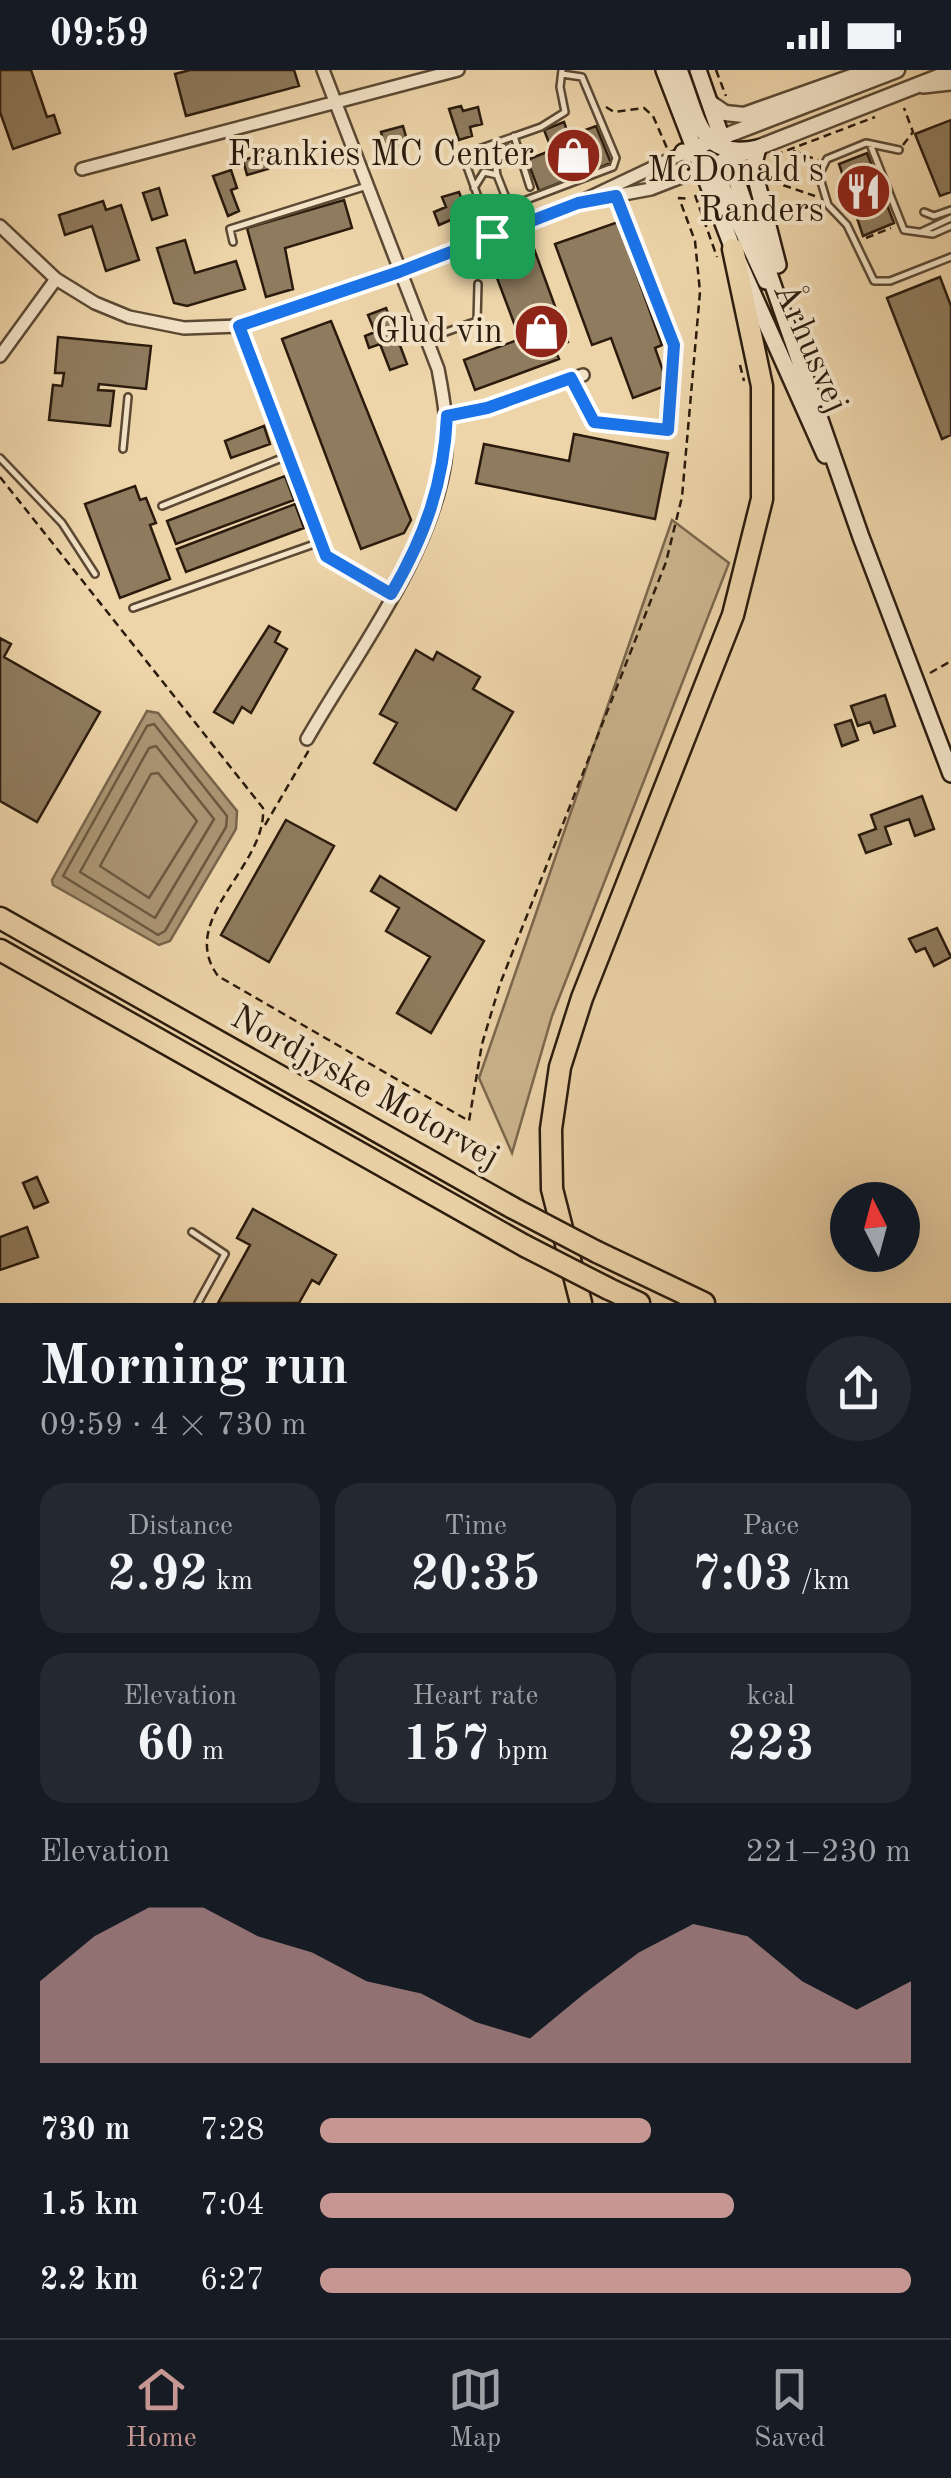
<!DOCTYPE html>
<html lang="en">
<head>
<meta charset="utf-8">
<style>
  :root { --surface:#171b24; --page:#242831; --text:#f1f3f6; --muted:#9ea1a6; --line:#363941; --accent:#c59692 }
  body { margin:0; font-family:"Old Standard TT",serif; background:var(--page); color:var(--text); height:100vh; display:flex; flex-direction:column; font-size:38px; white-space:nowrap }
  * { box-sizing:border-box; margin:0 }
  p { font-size:32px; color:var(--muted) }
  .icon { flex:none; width:55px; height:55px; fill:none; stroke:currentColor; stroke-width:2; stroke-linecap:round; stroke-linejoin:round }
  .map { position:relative; height:1233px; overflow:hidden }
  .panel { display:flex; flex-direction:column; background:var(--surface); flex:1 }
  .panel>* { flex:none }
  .needle { width:65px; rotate:354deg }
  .tools { position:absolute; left:830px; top:1112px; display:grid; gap:20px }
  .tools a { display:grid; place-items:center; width:90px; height:90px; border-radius:50%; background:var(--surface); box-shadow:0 10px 40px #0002; font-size:50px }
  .pin { position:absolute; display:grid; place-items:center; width:85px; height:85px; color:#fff; margin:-42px; border-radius:20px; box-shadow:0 5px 15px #0006 }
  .round { display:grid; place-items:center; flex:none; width:105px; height:105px; border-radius:52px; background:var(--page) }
  .summary { display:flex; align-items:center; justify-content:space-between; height:170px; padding:0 40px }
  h1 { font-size:55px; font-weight:700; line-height:75px }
  .figures { display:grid; grid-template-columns:repeat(3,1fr); gap:15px; height:170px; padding:10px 40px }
  .figures div { display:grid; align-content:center; border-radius:25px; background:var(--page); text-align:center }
  .figures b { font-size:50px; font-weight:700 }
  .figures small { font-size:28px; font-weight:400 }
  .figures p { font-size:28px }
  .chart { height:280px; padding:20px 40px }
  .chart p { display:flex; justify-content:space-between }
  .chart svg { width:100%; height:180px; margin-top:10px; fill:var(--accent); opacity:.7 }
  ul { padding:0 40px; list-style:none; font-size:32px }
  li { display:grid; grid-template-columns:160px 120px 1fr; align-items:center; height:75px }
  li i { height:25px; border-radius:12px; background:var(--accent) }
  .status { display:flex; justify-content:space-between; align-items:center; height:70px; padding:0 50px; background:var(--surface); direction:ltr }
  .status svg { height:28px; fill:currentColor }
  .menu { display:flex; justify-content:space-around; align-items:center; height:140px; border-top:2px solid var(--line); background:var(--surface); font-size:28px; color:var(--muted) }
  .menu a { display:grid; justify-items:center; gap:5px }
  .menu .selected { color:var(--accent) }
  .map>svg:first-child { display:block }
  .green { fill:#ccb58e; stroke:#7b684e; stroke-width:2.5 }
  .water { fill:#ab9574; stroke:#77644b; stroke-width:2.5 }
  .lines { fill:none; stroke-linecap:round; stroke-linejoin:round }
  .shore { stroke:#6a5840; stroke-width:2.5 }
  .building { fill:#8f7b5e; stroke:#2a1b0d; stroke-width:2.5 }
  .service-casing { stroke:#5b4934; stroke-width:10 }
  .minor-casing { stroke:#5b4934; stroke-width:16 }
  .tertiary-casing { stroke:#5b4934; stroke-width:19 }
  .secondary-casing { stroke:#2a1b0d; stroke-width:20 }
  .motorway-casing { stroke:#2a1b0d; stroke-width:25 }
  .path { stroke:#2a1b0d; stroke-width:2.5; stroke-dasharray:8 5; stroke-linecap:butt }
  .service { stroke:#f3e3c7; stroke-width:5 }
  .minor { stroke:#f3e3c7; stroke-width:11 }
  .tertiary { stroke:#f3e3c7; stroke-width:14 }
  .secondary { stroke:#f3e3c7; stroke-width:15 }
  .motorway { stroke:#edd4a9; stroke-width:20 }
  .motorway-bridge-casing { stroke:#2a1b0d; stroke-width:25; stroke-linecap:butt }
  .motorway-bridge { stroke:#edd4a9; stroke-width:20 }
  .route-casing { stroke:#fff; stroke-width:20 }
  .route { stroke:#1a73e8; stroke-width:12 }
  .labels { text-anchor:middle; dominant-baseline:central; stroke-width:8; stroke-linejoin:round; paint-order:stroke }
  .poi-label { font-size:35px; fill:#2a1b0d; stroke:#f3e3c7; text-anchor:end }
  .street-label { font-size:35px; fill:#2a1b0d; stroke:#f3e3c7 }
</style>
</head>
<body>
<div class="status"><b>09:59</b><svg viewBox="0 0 49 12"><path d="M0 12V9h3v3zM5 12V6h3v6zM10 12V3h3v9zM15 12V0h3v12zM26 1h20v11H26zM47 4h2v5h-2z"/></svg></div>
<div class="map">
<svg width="951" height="1233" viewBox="0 0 951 1233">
  <rect width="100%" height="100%" fill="#edd4a9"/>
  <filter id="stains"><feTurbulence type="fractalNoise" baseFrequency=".002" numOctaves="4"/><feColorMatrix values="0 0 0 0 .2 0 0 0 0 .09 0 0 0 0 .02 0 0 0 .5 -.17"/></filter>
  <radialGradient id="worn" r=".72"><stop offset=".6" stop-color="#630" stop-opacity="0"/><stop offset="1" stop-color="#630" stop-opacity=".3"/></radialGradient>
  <path class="green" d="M 672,450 L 729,493 L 552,946 L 512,1083 L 479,1008 Z"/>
  <path class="water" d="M 147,641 L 158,643 L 237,741 L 236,759 L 170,871 L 159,875 L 53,815 L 52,810 Z"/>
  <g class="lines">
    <path class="shore" d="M 154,654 L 227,746 L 226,757 L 165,861 L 158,865 L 63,806 L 147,656 Z
      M 156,676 L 214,749 L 155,848 L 80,802 L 149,678 Z
      M 158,703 L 197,751 L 149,828 L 100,796 L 151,704 Z"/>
  </g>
  <path class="building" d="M 0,0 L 31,0 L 47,47 L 54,45 L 60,63 L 13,79 L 0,42 Z
    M 190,0 L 294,0 L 299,16 L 186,46 L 175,4 Z
    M 461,36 L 463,41 L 478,37 L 482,54 L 470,57 L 472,66 L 459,70 L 449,39 Z
    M 951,50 L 951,122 L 940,126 L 915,64 Z
    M 564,52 L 569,66 L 596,56 L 611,93 L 539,121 L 527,90 L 552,80 L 544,60 Z
    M 403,56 L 408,74 L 399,77 L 401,85 L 380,91 L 375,73 L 383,70 L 381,62 Z
    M 867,83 L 894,153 L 863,166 L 839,94 Z
    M 264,84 L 268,99 L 247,105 L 243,90 Z
    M 231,100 L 237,118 L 231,120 L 239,141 L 228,146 L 213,106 Z
    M 159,118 L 167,145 L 152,150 L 143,123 Z
    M 459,122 L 467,143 L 439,155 L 434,142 L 446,137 L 442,127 Z
    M 344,130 L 352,158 L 285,178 L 293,219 L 266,227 L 247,158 Z
    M 103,131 L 106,140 L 121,135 L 139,190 L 106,201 L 92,156 L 65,165 L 59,145 Z
    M 618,152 L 662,275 L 655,278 L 668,315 L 633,328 L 611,268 L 592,275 L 555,174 Z
    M 185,170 L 195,203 L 236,191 L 245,219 L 187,236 L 174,233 L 157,178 Z
    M 533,176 L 568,272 L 554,277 L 559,289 L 475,320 L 464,290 L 520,269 L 491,192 Z
    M 940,207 L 951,236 L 951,365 L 942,369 L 887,228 Z
    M 386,238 L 407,294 L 390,300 L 380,274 L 369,278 L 365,266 L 375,262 L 368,245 Z
    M 331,251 L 411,450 L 404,463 L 361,479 L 282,269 Z
    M 58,267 L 151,276 L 146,319 L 99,314 L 98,320 L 114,321 L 110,356 L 49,350 L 53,315 L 62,316 L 64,303 L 55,303 Z
    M 264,356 L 270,374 L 231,388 L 225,371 Z
    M 574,364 L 668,383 L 655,449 L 476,413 L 484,374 L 569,391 Z
    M 285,406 L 294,430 L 176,474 L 167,451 Z
    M 135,416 L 140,430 L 146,428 L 156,453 L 150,455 L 170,509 L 120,528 L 85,434 Z
    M 295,434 L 304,458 L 186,502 L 177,479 Z
    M 269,556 L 280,562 L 275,572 L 287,579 L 251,643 L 242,637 L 233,653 L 214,642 Z
    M 0,568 L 11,574 L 4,587 L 100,642 L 37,752 L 0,731 Z
    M 416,580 L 433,590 L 437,582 L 480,607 L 473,619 L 513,642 L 456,740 L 374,693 L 397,653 L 380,644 Z
    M 885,625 L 895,656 L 874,663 L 870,652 L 858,656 L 851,636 Z
    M 851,650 L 858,670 L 842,676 L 835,655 Z
    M 922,726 L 934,759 L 915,766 L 909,749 L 885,757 L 891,774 L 866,783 L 859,765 L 876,759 L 871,745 Z
    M 286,750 L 334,776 L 269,892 L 221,865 Z
    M 380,806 L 484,871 L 431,963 L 397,943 L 430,887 L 386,861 L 399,838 L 371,821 Z
    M 937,858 L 951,887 L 934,896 L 925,878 L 916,882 L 909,869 Z
    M 37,1107 L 48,1132 L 34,1138 L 23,1113 Z
    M 253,1139 L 336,1185 L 319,1214 L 312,1210 L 299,1233 L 218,1233 L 250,1175 L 237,1168 Z
    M 27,1157 L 38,1187 L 0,1200 L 0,1167 Z"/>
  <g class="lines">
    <defs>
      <path id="service" d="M 514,66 L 530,117
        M 870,74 L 904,160 L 933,164 L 951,156
        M 899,80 L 866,73 L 827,89 L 819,105 L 828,135 L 847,155 L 874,211 L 890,211 L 951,187
        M 497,105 L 494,85 L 517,76
        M 474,118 L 484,102 L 497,105 L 508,133 L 513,135 L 613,97 L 616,88 L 582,7 L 562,4
        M 924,142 L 934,146 L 951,140
        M 921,162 L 951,148
        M 491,163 L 466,94 L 473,81 L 541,57 L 565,42 L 560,17 L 562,0
        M 233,172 L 230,159 L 367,116
        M 240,259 L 326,486 L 391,524
        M 429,268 L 477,251 L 478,214
        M 572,311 L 593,352 L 668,361 L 674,275 L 617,128
        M 123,379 L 128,327
        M 0,388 L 62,453 L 95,504
        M 162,436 L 287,386
        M 133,538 L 320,472
        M 192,1162 L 225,1184 L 198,1233"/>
      <path id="minor" d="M 923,17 L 951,14
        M 82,99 L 458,0
        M 592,130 L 651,119 L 702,99
        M 0,156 L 56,209 L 95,233 L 129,247 L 184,258 L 239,256 L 399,201 L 578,133 L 690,80
        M 0,286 L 56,209
        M 447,345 L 487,338 L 583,305
        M 307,669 C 355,585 431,487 445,391 C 449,360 444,330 438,299 L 323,0"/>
      <path id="tertiary" d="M 712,34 L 725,43 L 744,45 L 871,0
        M 694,78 L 897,0
        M 703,99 L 951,2"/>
      <path id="secondary" d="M 664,0 L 733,179 L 825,385
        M 679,0 C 698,46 698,91 758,78
        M 698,0 L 861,467 L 951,704
        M 758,78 L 753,97 L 778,195
        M 683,82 L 703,87 L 712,95 L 766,211"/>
      <path id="motorway" d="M 0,848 L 513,1138
        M 0,880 L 525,1176
        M 597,1182 L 704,1233
        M 609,1219 L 639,1233
        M 581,1233 L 552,1119 L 551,1059 L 560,997 L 582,928 L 733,545 L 762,429 L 762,316 L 733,179"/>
    </defs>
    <use href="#service" class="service-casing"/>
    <use href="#minor" class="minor-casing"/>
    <use href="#tertiary" class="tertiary-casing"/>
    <use href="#secondary" class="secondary-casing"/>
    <use href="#motorway" class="motorway-casing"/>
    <path class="path" d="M 716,0 L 726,26
      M 606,37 L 614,42 L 644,38 L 653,46 L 667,78
      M 903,75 L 913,62 L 904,38
      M 793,81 L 818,90
      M 775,85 L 875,47
      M 771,111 L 815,126
      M 695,125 L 717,187
      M 838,131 L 848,127
      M 866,168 L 891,158
      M 740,295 L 744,311
      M 0,407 L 263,738 C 267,797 176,849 218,906 L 469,1051 L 482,974 L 500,914 L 666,492 L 682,427 L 700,222 L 695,171 L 679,128 L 690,129
      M 930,603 L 951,591
      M 265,755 L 309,680"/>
    <use href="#service" class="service"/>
    <use href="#minor" class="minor"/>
    <use href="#tertiary" class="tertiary"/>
    <use href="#secondary" class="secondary"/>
    <use href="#motorway" class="motorway"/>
    <defs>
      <path id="motorway-bridge" d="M 513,1138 L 597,1182
        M 525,1176 L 609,1219"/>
    </defs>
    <use href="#motorway-bridge" class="motorway-bridge-casing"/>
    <use href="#motorway-bridge" class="motorway-bridge"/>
  </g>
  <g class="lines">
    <defs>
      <path id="route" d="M 616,126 L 674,275 L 668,360 L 594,352 L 571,308 L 487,338 L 447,346 C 444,413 425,466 391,524 L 326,486 L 239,256 L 399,202 L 578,133 Z"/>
    </defs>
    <use href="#route" class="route-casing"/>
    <use href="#route" class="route"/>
  </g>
  <defs>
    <symbol id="shop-disc" viewBox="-11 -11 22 22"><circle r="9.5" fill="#8f2418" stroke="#f3e3c7"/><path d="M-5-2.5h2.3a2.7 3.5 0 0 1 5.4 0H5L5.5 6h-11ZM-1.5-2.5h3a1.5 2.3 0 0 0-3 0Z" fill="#fff"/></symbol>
    <symbol id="restaurant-disc" viewBox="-11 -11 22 22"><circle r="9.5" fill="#8f2418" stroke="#f3e3c7"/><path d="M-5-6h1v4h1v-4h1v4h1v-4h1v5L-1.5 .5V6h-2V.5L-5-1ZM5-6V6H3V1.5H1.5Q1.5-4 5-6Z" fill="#fff"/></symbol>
  </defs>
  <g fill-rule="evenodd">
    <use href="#shop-disc" x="542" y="54" width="63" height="63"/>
    <use href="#restaurant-disc" x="832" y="90" width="63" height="63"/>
    <use href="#shop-disc" x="510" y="230" width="63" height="63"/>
  </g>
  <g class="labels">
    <g class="poi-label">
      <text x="534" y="85">Frankies MC Center</text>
      <text x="824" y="101">McDonald's<tspan x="824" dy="40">Randers</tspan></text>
      <text x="503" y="262">Glud vin</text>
    </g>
    <g class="street-label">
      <text transform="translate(810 278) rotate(66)">Århusvej</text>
      <text transform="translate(365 1018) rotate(29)">Nordjyske Motorvej</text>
    </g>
  </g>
  <rect width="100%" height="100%" filter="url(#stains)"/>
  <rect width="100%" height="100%" fill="url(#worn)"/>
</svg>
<div class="tools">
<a><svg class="needle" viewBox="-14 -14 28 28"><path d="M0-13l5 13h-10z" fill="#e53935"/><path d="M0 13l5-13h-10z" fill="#9ea1a6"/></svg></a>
</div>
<div class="pin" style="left:492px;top:166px;background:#1e9e55"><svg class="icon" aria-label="arrive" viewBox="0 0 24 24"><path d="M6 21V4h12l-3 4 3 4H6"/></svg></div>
</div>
<section class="panel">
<div class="summary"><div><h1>Morning run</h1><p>09:59 · 4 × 730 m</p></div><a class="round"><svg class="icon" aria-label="share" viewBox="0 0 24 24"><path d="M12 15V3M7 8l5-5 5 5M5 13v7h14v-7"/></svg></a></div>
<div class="figures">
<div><p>Distance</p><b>2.92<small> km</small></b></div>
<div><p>Time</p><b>20:35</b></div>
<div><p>Pace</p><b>7:03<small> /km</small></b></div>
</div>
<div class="figures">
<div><p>Elevation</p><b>60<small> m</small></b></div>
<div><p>Heart rate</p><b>157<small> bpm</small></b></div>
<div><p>kcal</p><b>223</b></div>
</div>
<div class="chart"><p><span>Elevation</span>221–230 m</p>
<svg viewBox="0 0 160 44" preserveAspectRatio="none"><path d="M0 44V24L10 13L20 6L30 6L40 13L50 17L60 24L70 27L80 34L90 38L100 27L110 17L120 10L130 13L140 24L150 31L160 24V44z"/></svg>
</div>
<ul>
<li><b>730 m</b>7:28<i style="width:56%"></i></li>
<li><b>1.5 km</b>7:04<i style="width:70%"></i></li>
<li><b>2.2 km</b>6:27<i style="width:100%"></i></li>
</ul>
</section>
<nav class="menu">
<a class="selected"><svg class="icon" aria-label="home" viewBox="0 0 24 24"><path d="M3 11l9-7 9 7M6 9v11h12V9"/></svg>Home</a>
<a><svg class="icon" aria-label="map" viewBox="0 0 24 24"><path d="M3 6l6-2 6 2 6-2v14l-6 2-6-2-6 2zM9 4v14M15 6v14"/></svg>Map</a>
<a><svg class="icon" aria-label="saved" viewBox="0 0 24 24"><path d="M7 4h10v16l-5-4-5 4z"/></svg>Saved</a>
</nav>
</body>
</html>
